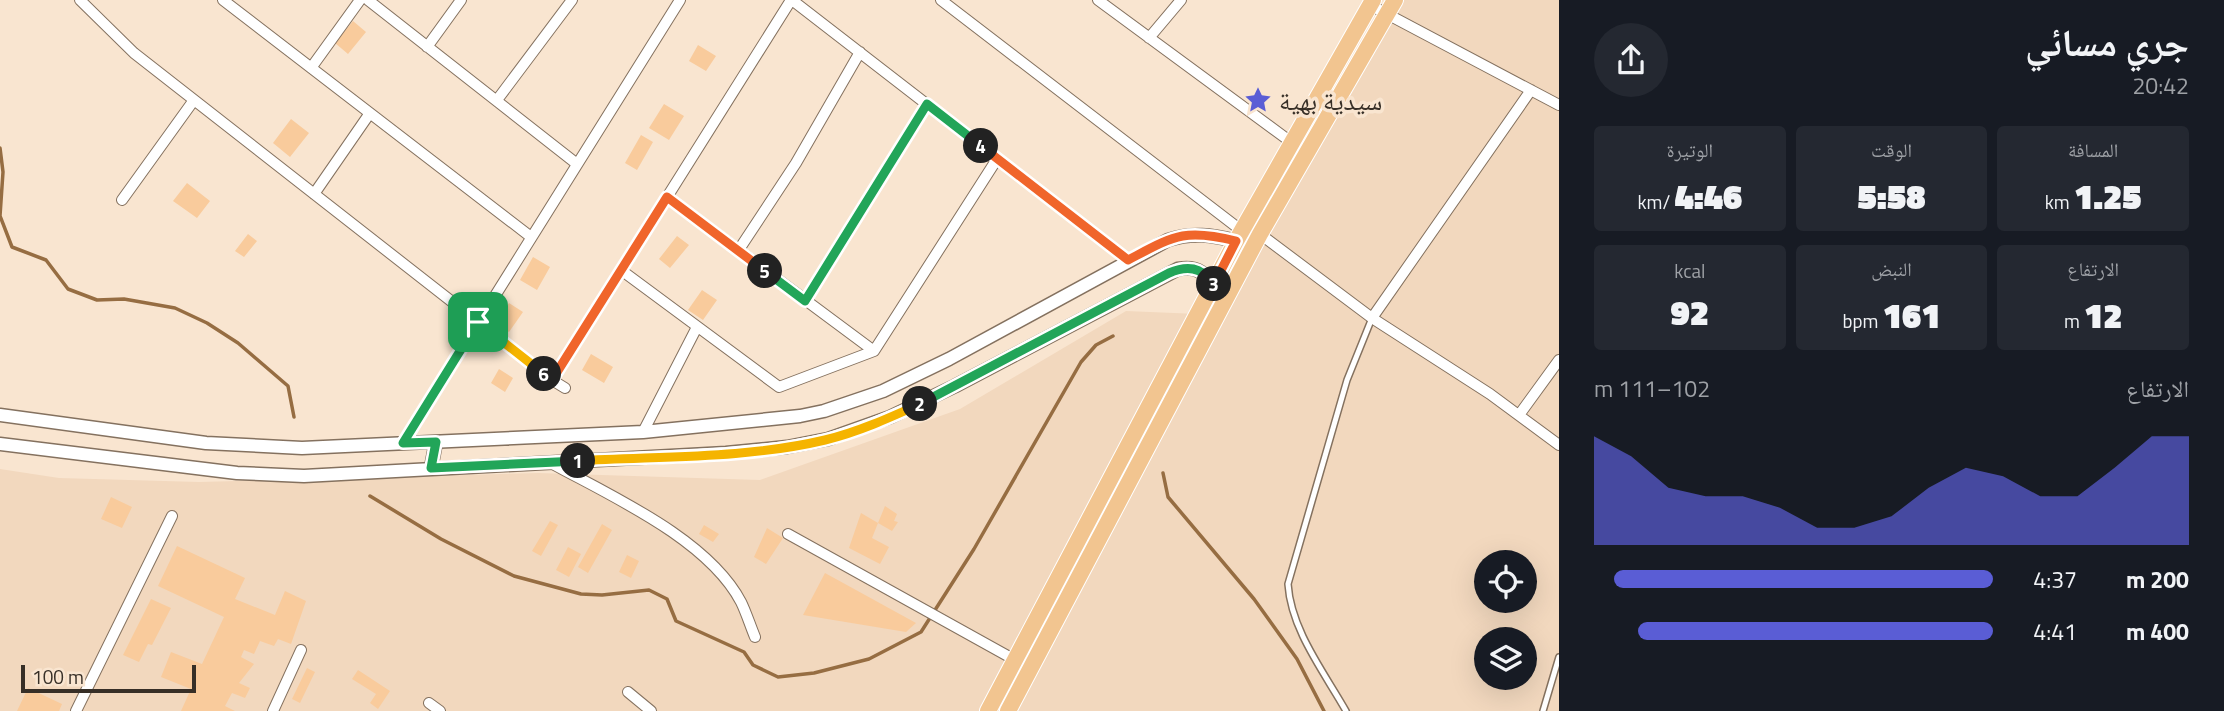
<!DOCTYPE html>
<html lang="ar">
<head>
<meta charset="utf-8">
<style>
  :root { --surface:#171b24; --page:#242831; --text:#f1f3f6; --muted:#9ea1a6; --accent:#5a5dd5 }
  body { margin:0; font-family:"Titillium Web","Noto Naskh Arabic",sans-serif; background:var(--page); color:var(--text); direction:rtl; height:100vh; display:flex; flex-direction:column; font-size:26px; white-space:nowrap }
  * { box-sizing:border-box; margin:0 }
  p { font-size:23px; color:var(--muted) }
  .icon { flex:none; width:38px; height:38px; fill:none; stroke:currentColor; stroke-width:2; stroke-linecap:round; stroke-linejoin:round }
  .map { position:relative; flex:1; overflow:hidden; direction:ltr }
  .drawer { display:flex; flex-direction:column; background:var(--surface); width:665px }
  .drawer>* { flex:none }
  .fabs { position:absolute; left:1474px; top:550px; display:grid; gap:14px }
  .fabs a { display:grid; place-items:center; width:63px; height:63px; border-radius:50%; background:var(--surface); box-shadow:0 7px 28px #0002; font-size:35px }
  .scale { position:absolute; left:21px; bottom:18px; width:175px; box-sizing:border-box; padding-left:7px; border:4px solid #372f27; border-top:0; font-size:19px; line-height:24px; white-space:nowrap; color:#372f27; -webkit-text-stroke:5px #f9e5d0; paint-order:stroke }
  .pin { position:absolute; display:grid; place-items:center; width:60px; height:60px; color:#fff; margin:-30px; border-radius:14px; box-shadow:0 4px 10px #0006 }
  .km { position:absolute; width:35px; height:35px; margin:-18px; border-radius:50%; background:#222; color:#fff; font-size:19px; line-height:35px; text-align:center }
  .round { display:grid; place-items:center; flex:none; width:74px; height:74px; border-radius:37px; background:var(--page) }
  .overview { display:flex; align-items:center; justify-content:space-between; height:119px; padding:0 35px }
  h1 { font-size:38px; font-weight:800; line-height:52px }
  .metrics { display:grid; grid-template-columns:repeat(3,1fr); gap:10px; height:119px; padding:7px 35px }
  .metrics div { display:grid; align-content:center; border-radius:7px; background:var(--page); text-align:center }
  .metrics b { font-size:35px; font-weight:800 }
  .metrics small { font-size:19px; font-weight:400 }
  .metrics p { font-size:19px }
  .chart { height:196px; padding:14px 35px }
  .chart p { display:flex; justify-content:space-between }
  .chart svg { width:100%; height:126px; margin-top:7px; fill:var(--accent); opacity:.7 }
  ul { padding:0 35px; list-style:none; font-size:23px }
  li { display:grid; grid-template-columns:112px 84px 1fr; align-items:center; height:52px }
  li i { height:18px; border-radius:9px; background:var(--accent) }
  main { display:flex; flex:1; min-height:0 }
  .map>svg:first-child { display:block }
  .built { fill:#f2d8be; fill-rule:evenodd }
  .lines { fill:none; stroke-linecap:round; stroke-linejoin:round }
  .stream { stroke:#966d42; stroke-width:3.5 }
  .building { fill:#f9cb9c }
  .service-casing { stroke:#84715f; stroke-width:8 }
  .minor-casing { stroke:#84715f; stroke-width:12 }
  .tertiary-casing { stroke:#84715f; stroke-width:15 }
  .primary-casing { stroke:#fff; stroke-width:18 }
  .service { stroke:#fff; stroke-width:5 }
  .minor { stroke:#fff; stroke-width:10 }
  .tertiary { stroke:#fff; stroke-width:12 }
  .primary { stroke:#f2c590; stroke-width:16 }
  .split-1-casing { stroke:#fff; stroke-width:14 }
  .split-2-casing { stroke:#fff; stroke-width:14 }
  .split-3-casing { stroke:#fff; stroke-width:14 }
  .split-4-casing { stroke:#fff; stroke-width:14 }
  .split-5-casing { stroke:#fff; stroke-width:14 }
  .split-6-casing { stroke:#fff; stroke-width:14 }
  .split-7-casing { stroke:#fff; stroke-width:14 }
  .split-1 { stroke:#22a559; stroke-width:9 }
  .split-2 { stroke:#f5b400; stroke-width:9 }
  .split-3 { stroke:#22a559; stroke-width:9 }
  .split-4 { stroke:#f0652b; stroke-width:9 }
  .split-5 { stroke:#22a559; stroke-width:9 }
  .split-6 { stroke:#f0652b; stroke-width:9 }
  .split-7 { stroke:#f5b400; stroke-width:9 }
  .labels { text-anchor:middle; dominant-baseline:central; stroke-width:7; stroke-linejoin:round; paint-order:stroke }
  .poi-label { font-size:26px; fill:#372f27; stroke:#f9e5d0; text-anchor:start }
</style>
</head>
<body>
<main>
<section class="drawer">
<div class="overview"><div><h1>جري مسائي</h1><p>20:42</p></div><a class="round"><svg class="icon" aria-label="share" viewBox="0 0 24 24"><path d="M12 15V3M7 8l5-5 5 5M5 13v7h14v-7"/></svg></a></div>
<div class="metrics">
<div><p>المسافة</p><b>1.25<small> km</small></b></div>
<div><p>الوقت</p><b>5:58</b></div>
<div><p>الوتيرة</p><b>4:46<small> /km</small></b></div>
</div>
<div class="metrics">
<div><p>الارتفاع</p><b>12<small> m</small></b></div>
<div><p>النبض</p><b>161<small> bpm</small></b></div>
<div><p>kcal</p><b>92</b></div>
</div>
<div class="chart"><p><span>الارتفاع</span>102–111 m</p>
<svg viewBox="0 0 160 44" preserveAspectRatio="none"><path d="M0 44V6L10 13L20 24L30 27L40 27L50 31L60 38L70 38L80 34L90 24L100 17L110 20L120 27L130 27L140 17L150 6L160 6V44z"/></svg>
</div>
<ul>
<li><b>200 m</b>4:37<i style="width:95%"></i></li>
<li><b>400 m</b>4:41<i style="width:89%"></i></li>
</ul>
</section>
<div class="map">
<svg width="1559" height="711" viewBox="0 0 1559 711">
  <rect width="100%" height="100%" fill="#f9e5d0"/>
  <path class="built" d="M 1398,0 L 1559,0 L 1559,711 L 0,711 L 0,469 L 59,478 L 199,482 L 538,473 L 760,480 L 960,409 L 1126,311 L 1222,315 ZM 1486,562 L 1524,562 L 1524,600 L 1486,600 ZM 1486,639 L 1524,639 L 1524,677 L 1486,677 Z"/>
  <g class="lines">
    <path class="stream" d="M 0,148 L 3,172 L 0,216 L 12,247 L 46,260 L 68,289 L 97,300 L 124,299 L 175,308 L 207,323 L 238,343 L 288,386 L 294,417
      M 1163,473 L 1168,497 L 1254,599 L 1297,659 L 1324,711
      M 370,496 L 441,539 L 514,576 L 581,594 L 602,595 L 649,590 L 667,599 L 676,621 L 744,652 L 753,665 L 778,677 L 814,673 L 869,659 L 921,632 L 974,549 L 1081,362 L 1096,345 L 1113,336"/>
  </g>
  <path class="building" d="M 353,21 L 366,32 L 348,54 L 335,43 Z
    M 698,45 L 716,56 L 706,71 L 689,61 Z
    M 664,104 L 684,116 L 669,140 L 649,128 Z
    M 291,119 L 309,133 L 290,157 L 273,143 Z
    M 641,135 L 653,142 L 637,170 L 625,163 Z
    M 187,183 L 210,201 L 197,218 L 173,201 Z
    M 248,234 L 257,241 L 244,257 L 235,251 Z
    M 677,236 L 689,245 L 670,268 L 659,259 Z
    M 533,257 L 550,267 L 537,290 L 520,280 Z
    M 702,290 L 717,300 L 703,320 L 688,310 Z
    M 509,303 L 523,312 L 509,332 L 495,323 Z
    M 591,354 L 613,367 L 604,383 L 582,370 Z
    M 499,369 L 513,378 L 505,392 L 491,383 Z
    M 111,497 L 132,507 L 122,528 L 101,519 Z
    M 885,506 L 897,514 L 894,521 L 898,522 L 892,531 L 878,523 Z
    M 861,513 L 878,523 L 872,538 L 889,547 L 880,564 L 849,548 Z
    M 550,521 L 558,525 L 541,556 L 532,551 Z
    M 602,524 L 612,530 L 588,573 L 578,567 Z
    M 704,525 L 719,534 L 713,542 L 699,534 Z
    M 767,528 L 783,538 L 766,564 L 754,557 Z
    M 177,546 L 245,578 L 235,599 L 275,615 L 285,591 L 306,601 L 291,644 L 278,639 L 274,646 L 260,641 L 254,654 L 244,650 L 241,657 L 254,664 L 239,683 L 250,688 L 245,698 L 232,693 L 225,706 L 235,711 L 181,711 L 191,689 L 161,677 L 171,652 L 202,664 L 224,617 L 158,586 Z
    M 568,547 L 581,554 L 569,577 L 556,570 Z
    M 627,555 L 639,561 L 631,578 L 619,572 Z
    M 825,573 L 916,623 L 906,632 L 803,615 Z
    M 151,599 L 171,608 L 152,645 L 148,644 L 139,662 L 123,655 Z
    M 307,668 L 315,672 L 300,703 L 292,699 Z
    M 358,670 L 390,691 L 378,709 L 370,703 L 376,694 L 352,679 Z
    M 28,688 L 62,704 L 59,711 L 17,711 Z"/>
  <g class="lines">
    <defs>
      <path id="service" d="M 1346,711 C 1324,672 1291,630 1288,584 L 1347,380 L 1372,318
        M 1543,711 L 1559,657"/>
      <path id="minor" d="M 80,0 L 134,53 L 552,380 L 565,388
        M 223,0 L 531,237
        M 368,0 L 577,164
        M 792,0 L 1128,260
        M 941,0 L 1242,231
        M 1098,0 L 1291,142
        M 1370,5 L 1559,105
        M 1149,38 L 1181,0
        M 427,47 L 461,0
        M 311,68 L 360,0
        M 497,100 L 572,0
        M 314,194 L 370,113
        M 667,197 L 874,351
        M 122,200 L 194,100
        M 1260,234 L 1372,318 L 1490,394 L 1559,445
        M 738,251 L 796,163 L 860,52
        M 621,270 L 779,387 L 874,351 L 997,159
        M 805,301 L 927,104
        M 1372,318 L 1531,90
        M 552,380 L 791,0
        M 1519,415 L 1559,360
        M 643,432 L 697,327
        M 403,443 L 680,0
        M 551,463 C 611,496 708,539 741,602 C 746,612 750,625 755,637
        M 788,534 L 1015,660
        M 628,692 L 651,711
        M 429,703 L 440,711
        M 76,711 L 172,516
        M 273,711 L 301,650"/>
      <path id="tertiary" d="M 0,415 L 206,443 L 302,448 L 643,432 L 800,416 L 824,411 L 883,391 L 949,359 L 1168,240 C 1192,232 1212,235 1236,241
        M 0,444 L 237,473 L 304,476 L 726,453 L 787,447 L 828,439 L 890,417 L 955,386 L 1178,269 C 1196,266 1210,272 1209,293
        M 431,468 L 436,442"/>
      <path id="primary" d="M 988,711 L 1236,241 L 1373,0
        M 1008,711 L 1260,234 L 1395,0"/>
    </defs>
    <use href="#service" class="service-casing"/>
    <use href="#minor" class="minor-casing"/>
    <use href="#tertiary" class="tertiary-casing"/>
    <use href="#primary" class="primary-casing"/>
    <use href="#service" class="service"/>
    <use href="#minor" class="minor"/>
    <use href="#tertiary" class="tertiary"/>
    <use href="#primary" class="primary"/>
  </g>
  <g class="lines">
    <defs>
      <path id="split-1" d="M 478,322 L 403,443 L 436,442 L 431,468 L 578,461"/>
      <path id="split-2" d="M 578,461 C 659,456 745,459 825,440 C 858,432 889,418 920,404"/>
      <path id="split-3" d="M 920,404 L 1169,273 C 1183,267 1197,266 1207,277 L 1209,293 L 1214,284"/>
      <path id="split-4" d="M 981,146 L 1128,260 C 1174,236 1184,228 1236,241 L 1214,284"/>
      <path id="split-5" d="M 765,271 L 805,301 L 927,104 L 981,146"/>
      <path id="split-6" d="M 544,374 L 552,380 L 667,197 L 765,271"/>
      <path id="split-7" d="M 478,322 L 544,374"/>
    </defs>
    <use href="#split-1" class="split-1-casing"/>
    <use href="#split-2" class="split-2-casing"/>
    <use href="#split-3" class="split-3-casing"/>
    <use href="#split-4" class="split-4-casing"/>
    <use href="#split-5" class="split-5-casing"/>
    <use href="#split-6" class="split-6-casing"/>
    <use href="#split-7" class="split-7-casing"/>
    <use href="#split-1" class="split-1"/>
    <use href="#split-2" class="split-2"/>
    <use href="#split-3" class="split-3"/>
    <use href="#split-4" class="split-4"/>
    <use href="#split-5" class="split-5"/>
    <use href="#split-6" class="split-6"/>
    <use href="#split-7" class="split-7"/>
  </g>
  <defs>
    <symbol id="sight-bare" viewBox="-9 -9 18 18"><path d="M0-6L1.8-2.2L6-1.7L2.9 1.2L3.7 5.4L0 3.3L-3.7 5.4L-2.9 1.2L-6-1.7L-1.8-2.2Z" fill="#5a5dd5" stroke="#f9e5d0" stroke-width="2.5" paint-order="stroke"/></symbol>
  </defs>
  <g fill-rule="evenodd">
    <use href="#sight-bare" x="1239" y="81" width="38" height="38"/>
  </g>
  <g class="labels">
    <g class="poi-label">
      <text x="1279" y="100">سيدية بهية</text>
    </g>
  </g>
</svg>
<div class="fabs">
<a><svg class="icon" aria-label="locate" viewBox="0 0 24 24"><circle cx="12" cy="12" r="6"/><path d="M12 2v4M12 18v4M2 12h4M18 12h4"/></svg></a>
<a><svg class="icon" aria-label="layers" viewBox="0 0 24 24"><path d="M12 4l9 5-9 5-9-5zM3 14l9 5 9-5"/></svg></a>
</div>
<div class="scale">100 m</div>
<div class="pin" style="left:478px;top:322px;background:#1e9e55"><svg class="icon" aria-label="arrive" viewBox="0 0 24 24"><path d="M6 21V4h12l-3 4 3 4H6"/></svg></div>
<b class="km" style="left:578px;top:461px">1</b>
<b class="km" style="left:920px;top:404px">2</b>
<b class="km" style="left:1214px;top:284px">3</b>
<b class="km" style="left:981px;top:146px">4</b>
<b class="km" style="left:765px;top:271px">5</b>
<b class="km" style="left:544px;top:374px">6</b>
</div>
</main>
</body>
</html>
